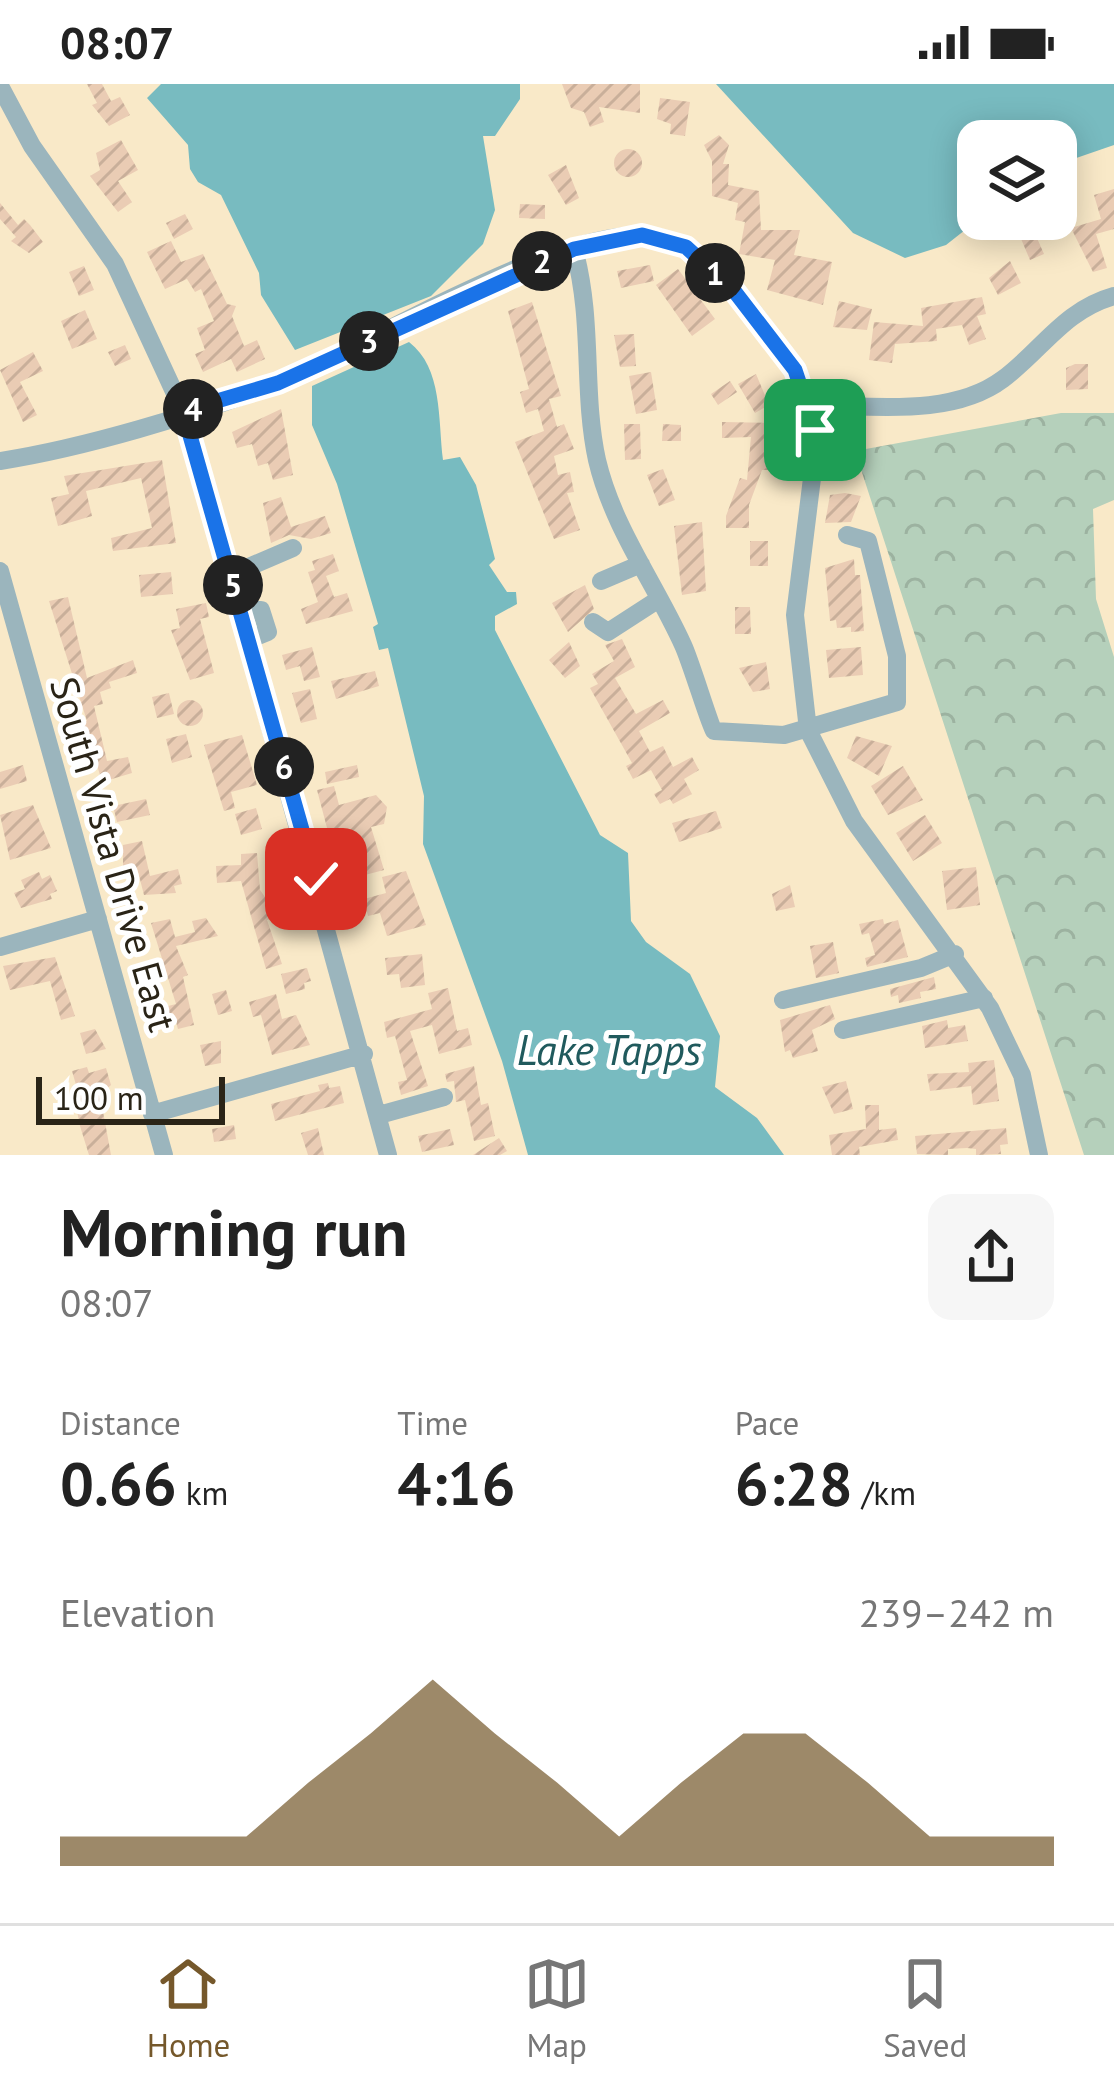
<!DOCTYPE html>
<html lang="en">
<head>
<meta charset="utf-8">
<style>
  :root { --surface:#fff; --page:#f6f6f6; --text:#222; --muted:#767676; --line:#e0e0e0; --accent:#75582b }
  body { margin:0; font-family:"PT Sans",sans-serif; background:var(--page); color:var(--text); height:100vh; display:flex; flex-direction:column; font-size:45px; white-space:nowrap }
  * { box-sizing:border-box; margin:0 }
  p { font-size:39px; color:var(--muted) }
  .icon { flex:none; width:66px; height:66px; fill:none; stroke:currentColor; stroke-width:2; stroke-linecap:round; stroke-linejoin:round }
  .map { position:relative; height:1071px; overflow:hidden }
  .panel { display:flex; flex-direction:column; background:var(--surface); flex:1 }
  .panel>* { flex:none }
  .buttons { position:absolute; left:957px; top:36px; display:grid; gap:24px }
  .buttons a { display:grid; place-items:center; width:120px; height:120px; border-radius:24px; background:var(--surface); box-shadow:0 6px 30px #0003; font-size:60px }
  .scale { position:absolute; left:36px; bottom:30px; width:189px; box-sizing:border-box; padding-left:12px; border:6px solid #2a2417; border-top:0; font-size:33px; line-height:42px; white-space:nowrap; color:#2a2417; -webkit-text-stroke:9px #fff; paint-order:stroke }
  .pin { position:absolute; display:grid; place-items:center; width:102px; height:102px; color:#fff; margin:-51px; border-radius:24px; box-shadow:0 6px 18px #0006 }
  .km { position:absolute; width:60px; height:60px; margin:-30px; border-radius:50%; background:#222; color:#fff; font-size:33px; line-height:60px; text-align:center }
  .round { display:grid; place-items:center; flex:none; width:126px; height:126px; border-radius:24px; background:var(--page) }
  .headline { display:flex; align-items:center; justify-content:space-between; height:204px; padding:0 60px }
  h1 { font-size:66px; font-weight:600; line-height:90px }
  .stats { display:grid; grid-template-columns:repeat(3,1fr); gap:18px; height:204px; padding:12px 60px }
  .stats div { display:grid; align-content:center }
  .stats b { font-size:60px; font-weight:600 }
  .stats small { font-size:33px; font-weight:400 }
  .stats p { font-size:33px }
  .chart { height:336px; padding:24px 60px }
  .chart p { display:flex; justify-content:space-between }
  .chart svg { width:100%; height:216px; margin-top:12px; fill:var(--accent); opacity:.7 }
  .status { display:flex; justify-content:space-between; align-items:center; height:84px; padding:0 60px; background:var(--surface); direction:ltr }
  .status svg { height:33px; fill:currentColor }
  .tabs { display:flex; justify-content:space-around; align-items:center; height:168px; border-top:3px solid var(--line); background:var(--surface); font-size:33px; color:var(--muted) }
  .tabs a { display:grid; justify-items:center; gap:6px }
  .tabs .active { color:var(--accent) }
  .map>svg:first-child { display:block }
  .forest { fill:url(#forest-crowns) }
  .water { fill:#78bbc0 }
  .building { fill:url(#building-hatch) }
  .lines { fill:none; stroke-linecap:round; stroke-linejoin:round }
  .minor { stroke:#9bb5bd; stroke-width:18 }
  .route-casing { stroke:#fff; stroke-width:24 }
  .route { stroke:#1a73e8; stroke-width:15 }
  .labels { text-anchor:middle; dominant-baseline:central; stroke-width:10; stroke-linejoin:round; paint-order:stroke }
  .street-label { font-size:39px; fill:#2a2417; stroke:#fff }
  .water-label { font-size:42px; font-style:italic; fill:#205a5d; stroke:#fff }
</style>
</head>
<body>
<div class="status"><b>08:07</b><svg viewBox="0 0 49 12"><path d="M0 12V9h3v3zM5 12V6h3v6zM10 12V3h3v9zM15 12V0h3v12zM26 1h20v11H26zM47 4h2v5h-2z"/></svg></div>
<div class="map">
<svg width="1114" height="1071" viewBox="0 0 1114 1071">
  <defs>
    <pattern id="forest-crowns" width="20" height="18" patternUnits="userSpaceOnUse" patternTransform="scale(3)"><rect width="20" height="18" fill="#b5d0bb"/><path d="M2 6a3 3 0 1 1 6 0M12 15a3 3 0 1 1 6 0" fill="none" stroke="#9cb2a0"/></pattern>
    <pattern id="building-hatch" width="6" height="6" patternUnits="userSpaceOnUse" patternTransform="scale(3)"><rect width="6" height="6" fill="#eaccb4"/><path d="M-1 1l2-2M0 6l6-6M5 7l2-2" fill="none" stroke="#c9af9a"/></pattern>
  </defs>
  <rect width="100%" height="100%" fill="#f9e9c8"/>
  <path class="forest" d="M 1061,329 L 1114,329 L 1114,416 L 1093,425 L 1096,515 L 1114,573 L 1114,1071 L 1084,1071 L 855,367 Z"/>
  <path class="water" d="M 161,0 L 520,0 L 520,15 L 495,52 L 483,52 L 495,126 L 483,160 L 431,212 L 295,266 L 261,211 L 259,189 L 221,111 L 198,98 L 190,85 L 188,61 L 147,14 Z
    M 716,0 L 1114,0 L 1114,61 L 1056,81 L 1056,57 L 978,57 L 979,135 L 946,161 L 905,174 L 853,149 Z
    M 409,258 C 443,284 438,336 443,376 L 460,373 L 476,401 L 495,475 L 489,481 L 507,508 L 516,508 L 517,520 L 495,532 L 495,546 L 600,751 L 628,769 L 631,837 L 646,858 L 690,890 L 720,952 L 715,1003 L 757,1034 L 784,1071 L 528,1071 L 502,977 L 423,760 L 424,712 L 388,564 L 379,566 L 373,543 L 378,540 L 337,400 L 312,341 L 312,302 Z"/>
  <path class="building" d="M 87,0 L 102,0 L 111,17 L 120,13 L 130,31 L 109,42 L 92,21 L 97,19 Z
    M 562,0 L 640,0 L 640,29 L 599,23 L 604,38 L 590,43 L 584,28 L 571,24 Z
    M 660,14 L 690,18 L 685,52 L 670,50 L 671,40 L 657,35 Z
    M 719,51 L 729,61 L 723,80 L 729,80 L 728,101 L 759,107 L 761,146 L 800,146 L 794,171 L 832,178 L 823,221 L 767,206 L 775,176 L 739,170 L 745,138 L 735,136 L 738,119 L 712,112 L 712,77 L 704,61 Z
    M 121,56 L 138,86 L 118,97 L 132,118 L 118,128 L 90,92 L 100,86 L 96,69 Z
    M614 79a14 14 0 1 1 28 0a14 14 0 1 1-28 0Z
    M 566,81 L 579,114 L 566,121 L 548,91 Z
    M 1114,105 L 1114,145 L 1096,150 L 1107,184 L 1093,188 L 1071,144 L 1101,135 L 1094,111 Z
    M 0,119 L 18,141 L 24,135 L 30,141 L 43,158 L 29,169 L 11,157 L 16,153 L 0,135 Z
    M 520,120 L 545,121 L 545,135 L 519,134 Z
    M 185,130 L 193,145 L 174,155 L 166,139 Z
    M 1033,145 L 1044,170 L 1030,176 L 1019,150 Z
    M 171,157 L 181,178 L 203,170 L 227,220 L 236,222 L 232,232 L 244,262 L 257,256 L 265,275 L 237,288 L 231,275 L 203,288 L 195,270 L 205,266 L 197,244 L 214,237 L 201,205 L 195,208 L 187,195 L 165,205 L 147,168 Z
    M 1010,177 L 1021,199 L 998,211 L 989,194 Z
    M 650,181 L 654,197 L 621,204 L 617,187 Z
    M 84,182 L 94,206 L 79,212 L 69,188 Z
    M 678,185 L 715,235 L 692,252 L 656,201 Z
    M 982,213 L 986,230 L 977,232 L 986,255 L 969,261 L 962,241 L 936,245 L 937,257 L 895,260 L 892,279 L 869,276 L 874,238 L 923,242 L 921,224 Z
    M 839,217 L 872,225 L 867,246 L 833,243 Z
    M 532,218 L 561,312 L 549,315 L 557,343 L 564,340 L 574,365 L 554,372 L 558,391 L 570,388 L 574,408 L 567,409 L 580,446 L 554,455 L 515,358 L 544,347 L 538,325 L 526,329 L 520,308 L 529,305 L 508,227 Z
    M 85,226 L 97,255 L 72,265 L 61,237 Z
    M 634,250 L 636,282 L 620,283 L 614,251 Z
    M 125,261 L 131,275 L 115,282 L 108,268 Z
    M 33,268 L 43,287 L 20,298 L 37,331 L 23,338 L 0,286 Z
    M 1075,280 L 1088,280 L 1088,305 L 1066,306 L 1066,284 Z
    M 651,288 L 657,326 L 636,330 L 629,292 Z
    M 756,290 L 769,321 L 755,329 L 738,300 Z
    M 730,297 L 737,308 L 718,321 L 711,310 Z
    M 281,325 L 293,391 L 273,396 L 268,379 L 258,382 L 252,360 L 237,364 L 232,348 Z
    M 722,338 L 773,339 L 769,386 L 762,386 L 749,421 L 749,444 L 726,444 L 726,432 L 740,394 L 747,396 L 751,353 L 722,354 Z
    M 624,340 L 640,340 L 641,375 L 625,376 Z
    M 663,340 L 681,341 L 681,357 L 662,357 Z
    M 162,376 L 176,459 L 113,467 L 111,454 L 152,444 L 141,394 L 86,407 L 92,432 L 58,442 L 51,414 L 69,410 L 64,392 Z
    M 663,385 L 675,416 L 659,422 L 647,391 Z
    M 845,409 L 861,412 L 851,438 L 825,439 L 830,411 Z
    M 281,413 L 291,443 L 325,432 L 331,449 L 311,455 L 289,451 L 271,459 L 263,419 Z
    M 702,438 L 706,507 L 682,511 L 674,442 Z
    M 750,457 L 768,457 L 768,482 L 750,482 Z
    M 333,470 L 339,487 L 326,492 L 334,513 L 347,509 L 353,527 L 306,540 L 301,525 L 318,518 L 308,488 L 315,486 L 312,477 Z
    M 854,475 L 855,491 L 860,491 L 864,547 L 851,548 L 851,543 L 837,544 L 836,536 L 830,537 L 825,484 Z
    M 171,488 L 173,510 L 141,513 L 139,491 Z
    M 585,501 L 594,525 L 568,548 L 552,519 Z
    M 68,513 L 87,594 L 133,576 L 137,589 L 109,598 L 111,604 L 100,608 L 103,620 L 94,622 L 107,677 L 128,673 L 132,689 L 102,698 L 92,664 L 87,665 L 80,638 L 87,637 L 49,517 Z
    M 206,519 L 209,533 L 200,535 L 214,589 L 190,596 L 171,546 L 180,544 L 176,525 Z
    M 735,523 L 750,523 L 751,550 L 735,550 Z
    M 622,555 L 635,583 L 615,594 L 636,630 L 663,616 L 670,629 L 639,647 L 650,668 L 663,662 L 673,683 L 692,673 L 699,686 L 684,695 L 692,710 L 673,720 L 670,715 L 660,720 L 654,710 L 662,706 L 651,686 L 633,695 L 626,682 L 632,679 L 590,604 L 598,600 L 592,590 L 614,577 L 605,561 Z
    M 569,558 L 580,582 L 565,594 L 549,576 Z
    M 312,563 L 320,593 L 304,597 L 300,582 L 286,586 L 282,571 Z
    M 861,563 L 863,591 L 829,594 L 826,566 Z
    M 766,578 L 770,605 L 753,608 L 739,584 Z
    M 375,587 L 379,602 L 336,615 L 331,597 Z
    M 310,605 L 317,635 L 301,639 L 292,609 Z
    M 169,609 L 174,630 L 157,634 L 152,613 Z
    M177 629a13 13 0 1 1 26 0a13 13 0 1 1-26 0Z
    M 186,650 L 192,673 L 172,679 L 166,655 Z
    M 242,651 L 257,701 L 231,708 L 235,724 L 224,727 L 204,661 Z
    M 856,652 L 892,662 L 879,692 L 847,674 Z
    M 23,681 L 27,697 L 0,705 L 0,688 Z
    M 357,681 L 359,693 L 327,700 L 325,688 Z
    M 903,682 L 923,716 L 888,731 L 871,702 Z
    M 334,702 L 339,721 L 376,711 L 387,723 L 384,740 L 371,743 L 384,786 L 361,792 L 349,754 L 331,759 L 317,706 Z
    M 146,715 L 150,731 L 117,738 L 113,722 Z
    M 33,721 L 51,764 L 10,776 L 0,731 Z
    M 256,724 L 262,745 L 241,751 L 235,730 Z
    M 716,727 L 722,744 L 679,758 L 672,739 Z
    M 925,731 L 942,759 L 913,777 L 896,749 Z
    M 142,757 L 150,792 L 178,785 L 182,800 L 174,802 L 176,809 L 144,811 L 137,784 L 123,788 L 123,761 Z
    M 257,769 L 260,806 L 270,820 L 289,814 L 293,829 L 267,836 L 282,880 L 266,885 L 241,797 L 217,799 L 216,782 L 241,781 L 241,770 Z
    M 976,783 L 980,821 L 947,826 L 942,787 Z
    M 406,787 L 426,841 L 387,852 L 380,829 L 368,832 L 364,815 L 386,809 L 382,793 Z
    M 39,788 L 42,795 L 50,791 L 57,807 L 50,810 L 52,815 L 21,824 L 14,809 L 25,805 L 21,796 Z
    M 790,801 L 795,823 L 776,827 L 772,810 Z
    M 206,834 L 218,852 L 176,862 L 188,891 L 183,893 L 194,941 L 178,945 L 174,931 L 162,934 L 160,924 L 176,920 L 151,839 L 170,835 L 175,853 L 195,848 L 192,837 Z
    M 883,835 L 884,840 L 898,836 L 908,873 L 867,883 L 865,874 L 875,871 L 869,849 L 862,851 L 859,840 Z
    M 833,858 L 839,889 L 816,894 L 810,862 Z
    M 422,870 L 425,901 L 401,904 L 399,890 L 387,891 L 385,874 Z
    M 55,873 L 75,932 L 61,936 L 50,897 L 10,906 L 3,882 Z
    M 307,884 L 311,897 L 304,899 L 305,905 L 286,910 L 281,890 Z
    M 934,893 L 936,905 L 920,908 L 921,914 L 899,919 L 898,911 L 891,913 L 890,905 Z
    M 448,904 L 457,947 L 468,944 L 472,961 L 439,970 L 432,941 L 410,947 L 428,1002 L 401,1011 L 398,998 L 407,996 L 395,952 L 387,954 L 384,938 L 432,925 L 428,909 Z
    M 226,906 L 232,927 L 218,931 L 212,910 Z
    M 276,910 L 282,935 L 296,931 L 310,961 L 272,971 L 261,931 L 253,933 L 249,918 Z
    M 830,921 L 835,935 L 812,946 L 818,967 L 793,974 L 790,966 L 785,968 L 780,936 Z
    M 947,936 L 948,944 L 965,941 L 968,957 L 925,964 L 922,942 Z
    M 95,945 L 106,965 L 86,970 L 80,949 Z
    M 221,957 L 221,979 L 205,982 L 200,961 Z
    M 994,976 L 999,1017 L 973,1021 L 971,1002 L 930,1007 L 927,990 L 969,988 L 968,979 Z
    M 474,982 L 481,1021 L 488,1019 L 495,1052 L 474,1057 L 465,1016 L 456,1018 L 454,997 L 447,998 L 445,990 Z
    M 87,983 L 89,989 L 106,984 L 111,1001 L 100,1011 L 111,1071 L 89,1071 L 80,1042 L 77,1027 L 83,1025 L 72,987 Z
    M 846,997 L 853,1025 L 834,1030 L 822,1003 Z
    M 328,999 L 329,1004 L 340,1002 L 344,1019 L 275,1037 L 271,1020 L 320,1007 L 318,1001 Z
    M 865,1021 L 879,1021 L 879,1046 L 896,1044 L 898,1056 L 859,1063 L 860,1071 L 832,1071 L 829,1051 L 866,1045 Z
    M 234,1041 L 236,1055 L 214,1058 L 212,1045 Z
    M 318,1044 L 324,1071 L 308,1071 L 301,1049 Z
    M 1006,1044 L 1008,1060 L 1000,1061 L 1001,1070 L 976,1071 L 976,1065 L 967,1064 L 948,1065 L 948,1071 L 917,1070 L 915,1052 Z
    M 450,1045 L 454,1061 L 422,1068 L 418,1052 Z
    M 499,1054 L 507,1067 L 500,1071 L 473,1071 Z"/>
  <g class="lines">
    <path class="minor" d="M 0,2 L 32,62 L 115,180 L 183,327 L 388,1071
      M 574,165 C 594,238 582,307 597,376 C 613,444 655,499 683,561 C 691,578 710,642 714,647 L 784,651 L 897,618 L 897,572 L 868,457 L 847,451
      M 810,321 L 816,362 L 795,531 L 808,646 L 854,737 L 990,924 L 1022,991 L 1039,1071
      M 0,377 C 84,364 193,331 273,301 C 361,267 577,130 662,154 C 723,170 786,266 810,321 C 870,321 951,334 1003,295 C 1042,266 1064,226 1114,212
      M 0,487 L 164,1071
      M 230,491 L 293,464
      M 601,497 L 641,480
      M 240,526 L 261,526 L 268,548 L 248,556
      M 593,538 L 608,548 L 659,515
      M 0,863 L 98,835
      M 783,916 L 921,884 L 955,870
      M 843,946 L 984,914
      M 152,1030 L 364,970
      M 379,1031 L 444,1013"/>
  </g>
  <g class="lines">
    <defs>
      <path id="route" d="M 316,795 L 183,327 L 278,299 L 574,165 L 642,151 L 686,163 L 735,208 L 795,286 L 815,346"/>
    </defs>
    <use href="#route" class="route-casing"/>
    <use href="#route" class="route"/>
  </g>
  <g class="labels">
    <g class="street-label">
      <text transform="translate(114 770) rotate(74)">South Vista Drive East</text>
    </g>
    <g class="water-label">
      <text x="609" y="965">Lake Tapps</text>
    </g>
  </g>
</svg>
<div class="buttons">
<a><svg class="icon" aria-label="layers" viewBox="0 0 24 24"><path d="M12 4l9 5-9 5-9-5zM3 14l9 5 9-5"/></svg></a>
</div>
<div class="scale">100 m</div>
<div class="pin" style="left:815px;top:346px;background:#1e9e55"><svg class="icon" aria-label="arrive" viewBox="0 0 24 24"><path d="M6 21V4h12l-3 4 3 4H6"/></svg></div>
<div class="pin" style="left:316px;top:795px;background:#d93025"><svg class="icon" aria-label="check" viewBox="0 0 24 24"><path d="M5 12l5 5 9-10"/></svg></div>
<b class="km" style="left:715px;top:189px">1</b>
<b class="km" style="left:542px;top:177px">2</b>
<b class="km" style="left:369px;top:257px">3</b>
<b class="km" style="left:193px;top:325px">4</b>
<b class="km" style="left:233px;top:501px">5</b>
<b class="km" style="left:284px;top:683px">6</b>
</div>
<section class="panel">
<div class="headline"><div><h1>Morning run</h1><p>08:07</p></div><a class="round"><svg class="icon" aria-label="share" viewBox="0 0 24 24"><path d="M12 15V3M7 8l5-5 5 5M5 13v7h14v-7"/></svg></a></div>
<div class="stats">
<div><p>Distance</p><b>0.66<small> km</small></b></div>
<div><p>Time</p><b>4:16</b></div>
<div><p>Pace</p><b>6:28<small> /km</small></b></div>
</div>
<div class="chart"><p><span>Elevation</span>239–242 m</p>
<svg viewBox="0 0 160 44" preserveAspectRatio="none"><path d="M0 44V38L10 38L20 38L30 38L40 27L50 17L60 6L70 17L80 27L90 38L100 27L110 17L120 17L130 27L140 38L150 38L160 38V44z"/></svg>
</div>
</section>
<nav class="tabs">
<a class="active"><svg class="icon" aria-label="home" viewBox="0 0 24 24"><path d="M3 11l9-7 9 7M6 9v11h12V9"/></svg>Home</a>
<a><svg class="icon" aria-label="map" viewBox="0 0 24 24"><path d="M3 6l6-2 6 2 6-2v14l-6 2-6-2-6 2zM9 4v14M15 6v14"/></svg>Map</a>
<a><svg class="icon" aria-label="saved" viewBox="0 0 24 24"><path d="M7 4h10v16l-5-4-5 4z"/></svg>Saved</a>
</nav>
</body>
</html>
